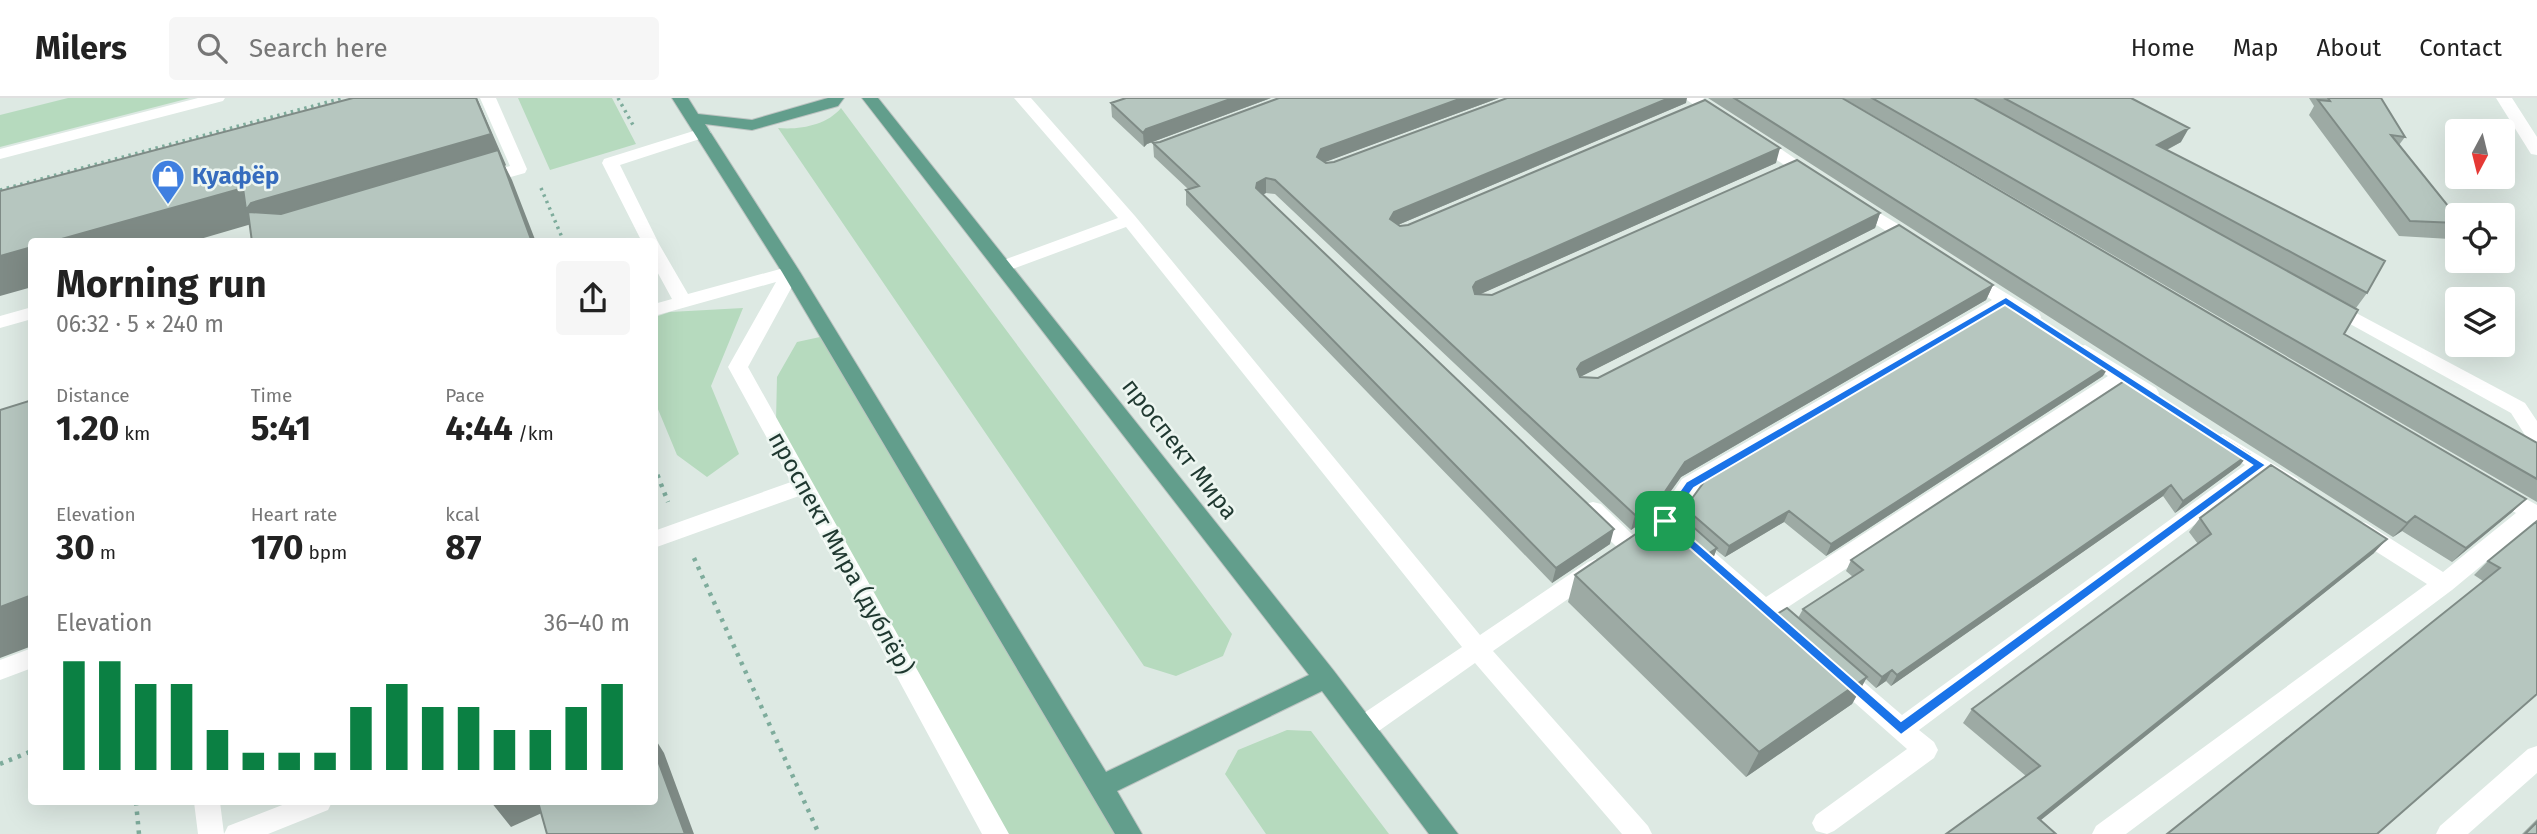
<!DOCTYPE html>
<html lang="en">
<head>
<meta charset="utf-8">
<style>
  :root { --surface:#fff; --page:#f6f6f6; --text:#222; --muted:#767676; --line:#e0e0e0; --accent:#0b8043 }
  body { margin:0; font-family:"Fira Sans",sans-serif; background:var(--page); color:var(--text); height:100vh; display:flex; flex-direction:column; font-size:26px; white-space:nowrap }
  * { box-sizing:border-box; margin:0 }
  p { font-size:23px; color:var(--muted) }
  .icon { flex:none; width:38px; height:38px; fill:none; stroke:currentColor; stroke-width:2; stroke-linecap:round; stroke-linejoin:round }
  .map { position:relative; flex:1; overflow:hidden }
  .panel { position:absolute; left:28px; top:140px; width:630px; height:567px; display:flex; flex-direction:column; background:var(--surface); border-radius:7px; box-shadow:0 7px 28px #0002 }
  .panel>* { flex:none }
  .needle { width:46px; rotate:187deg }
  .controls { position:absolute; left:2445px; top:21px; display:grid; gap:14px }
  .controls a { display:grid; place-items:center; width:70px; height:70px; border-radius:7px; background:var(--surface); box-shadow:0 7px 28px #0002; font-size:35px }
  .pin { position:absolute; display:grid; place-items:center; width:60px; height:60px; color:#fff; margin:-30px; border-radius:14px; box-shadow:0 4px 10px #0006 }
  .round { display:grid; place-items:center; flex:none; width:74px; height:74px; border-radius:7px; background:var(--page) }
  .headline { display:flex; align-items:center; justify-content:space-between; height:119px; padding:0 28px }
  h1 { font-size:38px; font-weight:700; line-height:52px }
  .metrics { display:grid; grid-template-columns:repeat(3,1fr); gap:10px; height:119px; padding:7px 28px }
  .metrics div { display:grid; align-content:center }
  .metrics b { font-size:35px; font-weight:700 }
  .metrics small { font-size:19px; font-weight:400 }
  .metrics p { font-size:19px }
  .chart { height:196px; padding:14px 28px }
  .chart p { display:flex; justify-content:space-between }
  .chart svg { width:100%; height:126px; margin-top:7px; stroke:var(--accent); stroke-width:6 }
  header { display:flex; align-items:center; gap:42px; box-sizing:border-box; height:98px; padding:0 35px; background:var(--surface); border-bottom:2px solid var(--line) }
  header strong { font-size:33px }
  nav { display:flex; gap:38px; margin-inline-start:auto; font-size:24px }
  .search { width:490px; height:63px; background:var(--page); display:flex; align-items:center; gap:18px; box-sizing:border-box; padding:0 24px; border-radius:7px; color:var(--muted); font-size:26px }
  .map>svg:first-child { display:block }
  .green { fill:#b6dabe }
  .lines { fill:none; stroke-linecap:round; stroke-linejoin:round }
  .major-casing { stroke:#bcc3c1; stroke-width:2 }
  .path-far1 { stroke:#7eac9c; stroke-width:3.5; stroke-dasharray:2.5 4.5; stroke-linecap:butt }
  .path { stroke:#7eac9c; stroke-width:4.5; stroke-dasharray:3.5 6; stroke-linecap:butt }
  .minor { fill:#fff; fill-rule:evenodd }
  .major { fill:#629e8c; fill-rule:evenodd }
  .wall { fill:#9daaa4 }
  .shaded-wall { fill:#7f8b86 }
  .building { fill:#b6c6bf; stroke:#7f8b86; stroke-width:2 }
  .route { fill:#1a73e8; stroke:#fff; stroke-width:2; fill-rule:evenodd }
  .labels { text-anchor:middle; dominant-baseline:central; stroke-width:5; stroke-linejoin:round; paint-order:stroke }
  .shop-label { font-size:24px; font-weight:bold; fill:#366cbe; stroke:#edf6f1; text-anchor:start }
  .street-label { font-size:24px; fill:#1f3830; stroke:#edf6f1 }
</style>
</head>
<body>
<header>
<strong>Milers</strong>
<div class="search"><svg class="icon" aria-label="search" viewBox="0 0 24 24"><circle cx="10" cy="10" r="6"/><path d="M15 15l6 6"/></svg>Search here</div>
<nav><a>Home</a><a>Map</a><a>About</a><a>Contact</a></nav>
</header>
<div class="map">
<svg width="2537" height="736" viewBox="0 0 2537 736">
  <rect width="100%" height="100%" fill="#dde9e3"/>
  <path class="green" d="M 68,0 L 190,0 L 0,49 L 0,17 Z
    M 518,0 L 612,0 L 636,46 L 550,72 Z
    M 841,10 L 1232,536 L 1223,558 L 1176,578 L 1144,568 L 778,30 C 800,32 827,27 841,10 Z
    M 743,210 L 711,288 L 739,356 L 707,379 L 677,357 L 655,304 L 655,219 L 670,214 Z
    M 820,239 L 1117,736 L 1005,736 L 776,323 L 777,279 L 797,244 Z
    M 1287,632 L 1311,633 L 1389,736 L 1266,736 L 1225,676 L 1238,652 Z"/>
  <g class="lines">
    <defs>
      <path id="major" d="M 672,0 L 688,0 L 698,16 L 752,22 L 828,0 L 844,0 L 838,8 L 752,32 L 705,26 L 800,174 L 1106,674 L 1309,577 L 862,0 L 878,0 L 1334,573 L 1458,736 L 1429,736 L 1322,593 L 1117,693 L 1142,736 L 1115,736 L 782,174 Z"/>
    </defs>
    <use href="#major" class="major-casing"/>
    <path class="path-far1" d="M 618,0 L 633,27
      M 541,90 L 564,144
      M 0,92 L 343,0"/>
    <path class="path" d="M 654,368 L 668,404
      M 694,460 L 819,736
      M 0,666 L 32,653
      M 136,704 L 139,736"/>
    <path class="minor" d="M 198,0 L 225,0 L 223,3 L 0,61 L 0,51 Z
      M 480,0 L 496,0 L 527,71 L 525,75 L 482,87 L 474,82 L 476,78 L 510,68 Z
      M 1014,0 L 1031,0 L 1135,118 L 1480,537 L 1588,464 L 1596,461 L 1604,464 L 1607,470 L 1604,476 L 1493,553 L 1648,728 L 1652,736 L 1622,736 L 1475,565 L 1373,637 L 1364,640 L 1355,637 L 1352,629 L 1355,621 L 1462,549 L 1126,129 L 1010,172 L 998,172 L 995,168 L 998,164 L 1118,120 Z
      M 1684,0 L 1703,0 L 1731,20 L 1729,23 L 1717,23 Z
      M 2496,0 L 2512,0 L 2537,39 L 2537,57 L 2531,56 Z
      M 703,30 L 709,32 L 711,35 L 709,38 L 620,67 L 659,146 L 688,196 L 791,168 L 800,174 L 748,269 L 1009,736 L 982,736 L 799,398 L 654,450 L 654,433 L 791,384 L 728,269 L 776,184 L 654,218 L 654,206 L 672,201 L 654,168 L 654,144 L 642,144 L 602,65 L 604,61 Z
      M 1756,36 L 1762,38 L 1822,79 L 1820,83 L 1808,83 L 1750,44 L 1748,41 L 1750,38 Z
      M 1856,101 L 1923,141 L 1926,145 L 1923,149 L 1911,149 L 1850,110 L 1847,106 L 1850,102 Z
      M 1968,172 L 2039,215 L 2041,219 L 2039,223 L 2025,223 L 2005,211 L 1698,393 C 1688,407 1677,435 1657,429 L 1654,423 L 1682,381 L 1992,202 L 1962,182 L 1959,178 L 1962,174 Z
      M 2330,201 L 2525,305 L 2537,323 L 2537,347 L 2530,345 L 2511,315 L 2323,211 L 2321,207 L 2323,203 Z
      M 32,209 L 32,221 L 0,230 L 0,218 Z
      M 2085,247 L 2156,290 L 2159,295 L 2156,300 L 2142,300 L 2123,288 L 1782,513 L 1802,530 L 1806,537 L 1802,544 L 1794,547 L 1786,544 L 1684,454 L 1681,448 L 1684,442 L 1692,439 L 1700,442 L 1766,499 L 2108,278 L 2078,259 L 2075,254 L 2078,249 Z
      M 2223,336 L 2298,381 L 2301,387 L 2298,393 C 2283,397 2272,386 2260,378 L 1919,632 L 1934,644 L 1938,652 L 1934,660 L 1834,733 L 1827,736 L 1816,733 L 1812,725 L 1816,717 L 1907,651 L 1829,582 L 1825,575 L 1829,568 L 1837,565 L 1845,568 L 1902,617 L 2245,367 L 2216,348 L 2213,343 L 2216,338 Z
      M 2497,385 L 2537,407 L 2537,425 L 2534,424 L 2452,492 L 2126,736 L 2092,736 L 2096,728 L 2427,486 L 2350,437 L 2347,431 L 2350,425 L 2358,423 L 2366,425 L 2443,474 L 2516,415 L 2489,399 L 2486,393 L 2489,387 Z
      M 1593,404 L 1601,406 L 1637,441 L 1640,447 L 1637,453 L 1629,456 L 1621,453 L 1585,418 L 1582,412 L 1585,406 Z
      M 32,550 L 32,570 L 0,582 L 0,562 Z
      M 2537,648 L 2537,675 L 2468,736 L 2436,736 L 2440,728 L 2528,651 Z
      M 194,704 L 220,704 L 224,736 L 228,728 L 290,704 L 332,704 L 328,712 L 268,736 L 198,736 Z"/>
    <use href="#major" class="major"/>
  </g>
  <path class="wall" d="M 1271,0 L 1147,46 L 1144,49 L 1112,19 L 1111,5 Z
    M 1279,0 L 1499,0 L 1324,64 L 1326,65 L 1686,5 L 1398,127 L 1400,128 L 1776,65 L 1480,196 L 1492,197 L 1880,115 L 1875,130 L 1580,279 L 1598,280 L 1993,187 L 1986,202 L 1681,379 L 1655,415 L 1631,432 L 1275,96 L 1266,95 L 1263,96 L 1610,446 L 1552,485 L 1186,107 L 1186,92 L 1188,91 L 1154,59 L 1153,45 L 1160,44 Z
    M 1708,0 L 1842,0 L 2526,401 L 2511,415 L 2452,464 L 2402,433 L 2393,439 Z
    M 1843,0 L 2131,0 L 2181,44 L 2167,52 L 2367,195 L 2356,210 L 2138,91 L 2344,236 L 2537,345 L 2537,404 Z
    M 2309,0 L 2381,0 L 2405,39 L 2399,47 L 2457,119 L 2457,132 L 2450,141 L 2399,138 L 2309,17 L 2314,8 Z
    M 2103,278 L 1826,458 L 1784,424 L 1725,459 L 1716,452 L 1711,466 L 1772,519 L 1798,520 L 1803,511 L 1853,479 L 1846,473 L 1851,462 L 2249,356 L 2240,367 L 2175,415 L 2163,398 L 1891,588 L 1886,583 L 1876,590 L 1866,581 L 1852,606 L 1746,679 L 1568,504 L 1575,477 L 1682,419 L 1685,410 Z
    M 2200,420 L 2374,455 L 2041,722 L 1946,736 L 2026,678 L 1963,625 L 1972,611 L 2198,446 L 2189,434 Z
    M 2537,423 L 2537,596 L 2483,483 L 2474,477 L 2488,463 Z
    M 2537,721 L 2537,736 L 2522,736 Z"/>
  <path class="shaded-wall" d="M 477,0 L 506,67 L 505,68 L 512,82 L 536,144 L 255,125 L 190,144 L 51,144 Z
    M 1233,0 L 1271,0 L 1147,46 L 1144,49 L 1143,35 L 1146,31 Z
    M 1462,0 L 1499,0 L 1320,66 L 1317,59 L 1321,51 Z
    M 1669,0 L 1687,0 L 1686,5 L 1393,129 L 1390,121 L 1394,114 Z
    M 2189,30 L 2181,44 L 2149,61 L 2157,47 Z
    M 1780,50 L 1776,65 L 1474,199 L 1473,189 L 1476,184 Z
    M 1266,80 L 1266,95 L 1257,100 L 1256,104 L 1257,85 Z
    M 1880,115 L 1875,130 L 1578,280 L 1577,271 L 1581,265 Z
    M 32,149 L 32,189 L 0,198 L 0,158 Z
    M 1993,187 L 1986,202 L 1681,379 L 1655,415 L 1631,432 L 1635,417 L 1685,364 Z
    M 2110,267 L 2103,278 L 1826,458 L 1831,446 Z
    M 2249,356 L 2240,367 L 2175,415 L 2183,403 Z
    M 2171,387 L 2163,398 L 1891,588 L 1897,577 Z
    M 2526,401 L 2511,415 L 2452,464 L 2466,450 Z
    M 1789,413 L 1784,424 L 1725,459 L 1729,448 Z
    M 2415,418 L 2402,433 L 2393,439 L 2407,425 Z
    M 1614,431 L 1610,446 L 1552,485 L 1556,470 Z
    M 2387,441 L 2374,455 L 2027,733 L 2038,720 Z
    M 1717,450 L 1707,478 L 1703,459 Z
    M 32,497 L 32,548 L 0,560 L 0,509 Z
    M 1892,572 L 1886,583 L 1876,590 L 1882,579 Z
    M 1867,579 L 1852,606 L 1746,679 L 1759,654 Z
    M 654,639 L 664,655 L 694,736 L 685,736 L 654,652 Z
    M 491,704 L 551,704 L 555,709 L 511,729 Z"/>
  <path class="building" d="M 353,0 L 476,0 L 491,36 L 251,105 L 246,112 L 243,90 L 51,144 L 32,144 L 32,149 L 0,158 L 0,93 Z
    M 1126,0 L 1233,0 L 1146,31 L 1143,35 L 1111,5 Z
    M 1279,0 L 1462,0 L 1321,51 L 1317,59 L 1326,65 L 1334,64 L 1507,0 L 1669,0 L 1394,114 L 1390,121 L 1400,128 L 1408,127 L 1705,2 L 1780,50 L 1476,184 L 1473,189 L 1475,196 L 1492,197 L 1797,62 L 1880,115 L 1581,265 L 1577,271 L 1580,279 L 1598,280 L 1899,127 L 1993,187 L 1685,364 L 1660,401 L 1635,417 L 1275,82 L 1266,80 L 1257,85 L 1256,90 L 1614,431 L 1556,470 L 1186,92 L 1199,88 L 1153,45 L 1160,44 Z
    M 1734,0 L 1842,0 L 2526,401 L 2466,450 L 2415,418 L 2407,425 Z
    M 1872,0 L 1974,0 L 2358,212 L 2344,236 L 2537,345 L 2537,381 Z
    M 2004,0 L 2131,0 L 2189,30 L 2157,47 L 2385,163 L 2367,195 Z
    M 2328,0 L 2381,0 L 2405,39 L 2391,37 L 2457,119 L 2457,125 L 2410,123 L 2318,2 L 2330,3 Z
    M 498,52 L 532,144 L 252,144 L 248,114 L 281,116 Z
    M 2011,203 L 2110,267 L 1831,446 L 1789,413 L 1729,448 L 1685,410 L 1704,384 Z
    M 2129,280 L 2249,356 L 2183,403 L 2171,387 L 1897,577 L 1892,572 L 1882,579 L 1803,511 L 1863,472 L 1851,462 Z
    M 32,302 L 32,497 L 0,509 L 0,312 Z
    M 2271,367 L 2387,441 L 2038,720 L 2056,736 L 1946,736 L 2040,668 L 1972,611 L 2211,436 L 2200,420 Z
    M 1673,411 L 1717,450 L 1703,459 L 1772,519 L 1787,510 L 1867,579 L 1759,654 L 1575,477 Z
    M 2537,423 L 2537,596 L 2377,736 L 2167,736 L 2500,470 L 2488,463 Z
    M 654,652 L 685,736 L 547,736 L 538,704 L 654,704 Z
    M 2537,724 L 2537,736 L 2525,736 Z"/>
  <path class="route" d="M 2006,199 L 2266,367 L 1901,637 L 1659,423 L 1686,384 ZM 2005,207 L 2252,367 L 1901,623 L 1671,422 L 1694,390 Z"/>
  <defs>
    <symbol id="shop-pin" viewBox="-11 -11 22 30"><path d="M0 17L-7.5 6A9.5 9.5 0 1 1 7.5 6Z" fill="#3f7fe0" stroke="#edf6f1"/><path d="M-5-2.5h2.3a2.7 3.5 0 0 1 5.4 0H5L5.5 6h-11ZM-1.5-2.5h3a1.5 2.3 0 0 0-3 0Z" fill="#fff"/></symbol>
  </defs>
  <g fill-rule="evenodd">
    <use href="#shop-pin" x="149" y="59" width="38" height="52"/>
  </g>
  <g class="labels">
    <g class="shop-label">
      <text x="192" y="78">Куафёр</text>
    </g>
    <g class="street-label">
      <text transform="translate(1180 351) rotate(52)">проспект Мира</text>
      <text transform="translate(841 455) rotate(61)">проспект Мира (дублёр)</text>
    </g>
  </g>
</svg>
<div class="controls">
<a><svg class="needle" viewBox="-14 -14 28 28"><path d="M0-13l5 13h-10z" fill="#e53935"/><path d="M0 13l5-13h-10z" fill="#767676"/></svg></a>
<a><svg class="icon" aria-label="locate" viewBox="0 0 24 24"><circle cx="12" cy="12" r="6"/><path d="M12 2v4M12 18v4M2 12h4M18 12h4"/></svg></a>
<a><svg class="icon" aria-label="layers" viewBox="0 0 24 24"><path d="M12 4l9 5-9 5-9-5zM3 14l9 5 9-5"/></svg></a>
</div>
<div class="pin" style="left:1665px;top:423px;background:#1e9e55"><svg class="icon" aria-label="arrive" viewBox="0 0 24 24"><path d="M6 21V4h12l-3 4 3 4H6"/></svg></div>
<section class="panel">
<div class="headline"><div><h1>Morning run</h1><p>06:32 · 5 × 240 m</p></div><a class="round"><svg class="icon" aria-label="share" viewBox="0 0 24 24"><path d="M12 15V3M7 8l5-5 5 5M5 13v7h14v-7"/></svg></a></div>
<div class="metrics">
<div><p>Distance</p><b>1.20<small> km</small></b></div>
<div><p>Time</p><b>5:41</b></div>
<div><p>Pace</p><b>4:44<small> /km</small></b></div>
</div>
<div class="metrics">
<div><p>Elevation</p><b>30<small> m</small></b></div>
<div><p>Heart rate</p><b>170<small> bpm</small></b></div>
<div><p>kcal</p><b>87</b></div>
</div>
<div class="chart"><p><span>Elevation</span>36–40 m</p>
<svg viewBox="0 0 160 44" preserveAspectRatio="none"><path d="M5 44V6M15 44V6M25 44V14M35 44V14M45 44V30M55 44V38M65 44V38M75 44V38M85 44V22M95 44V14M105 44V22M115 44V22M125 44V30M135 44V30M145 44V22M155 44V14"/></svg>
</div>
</section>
</div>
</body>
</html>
